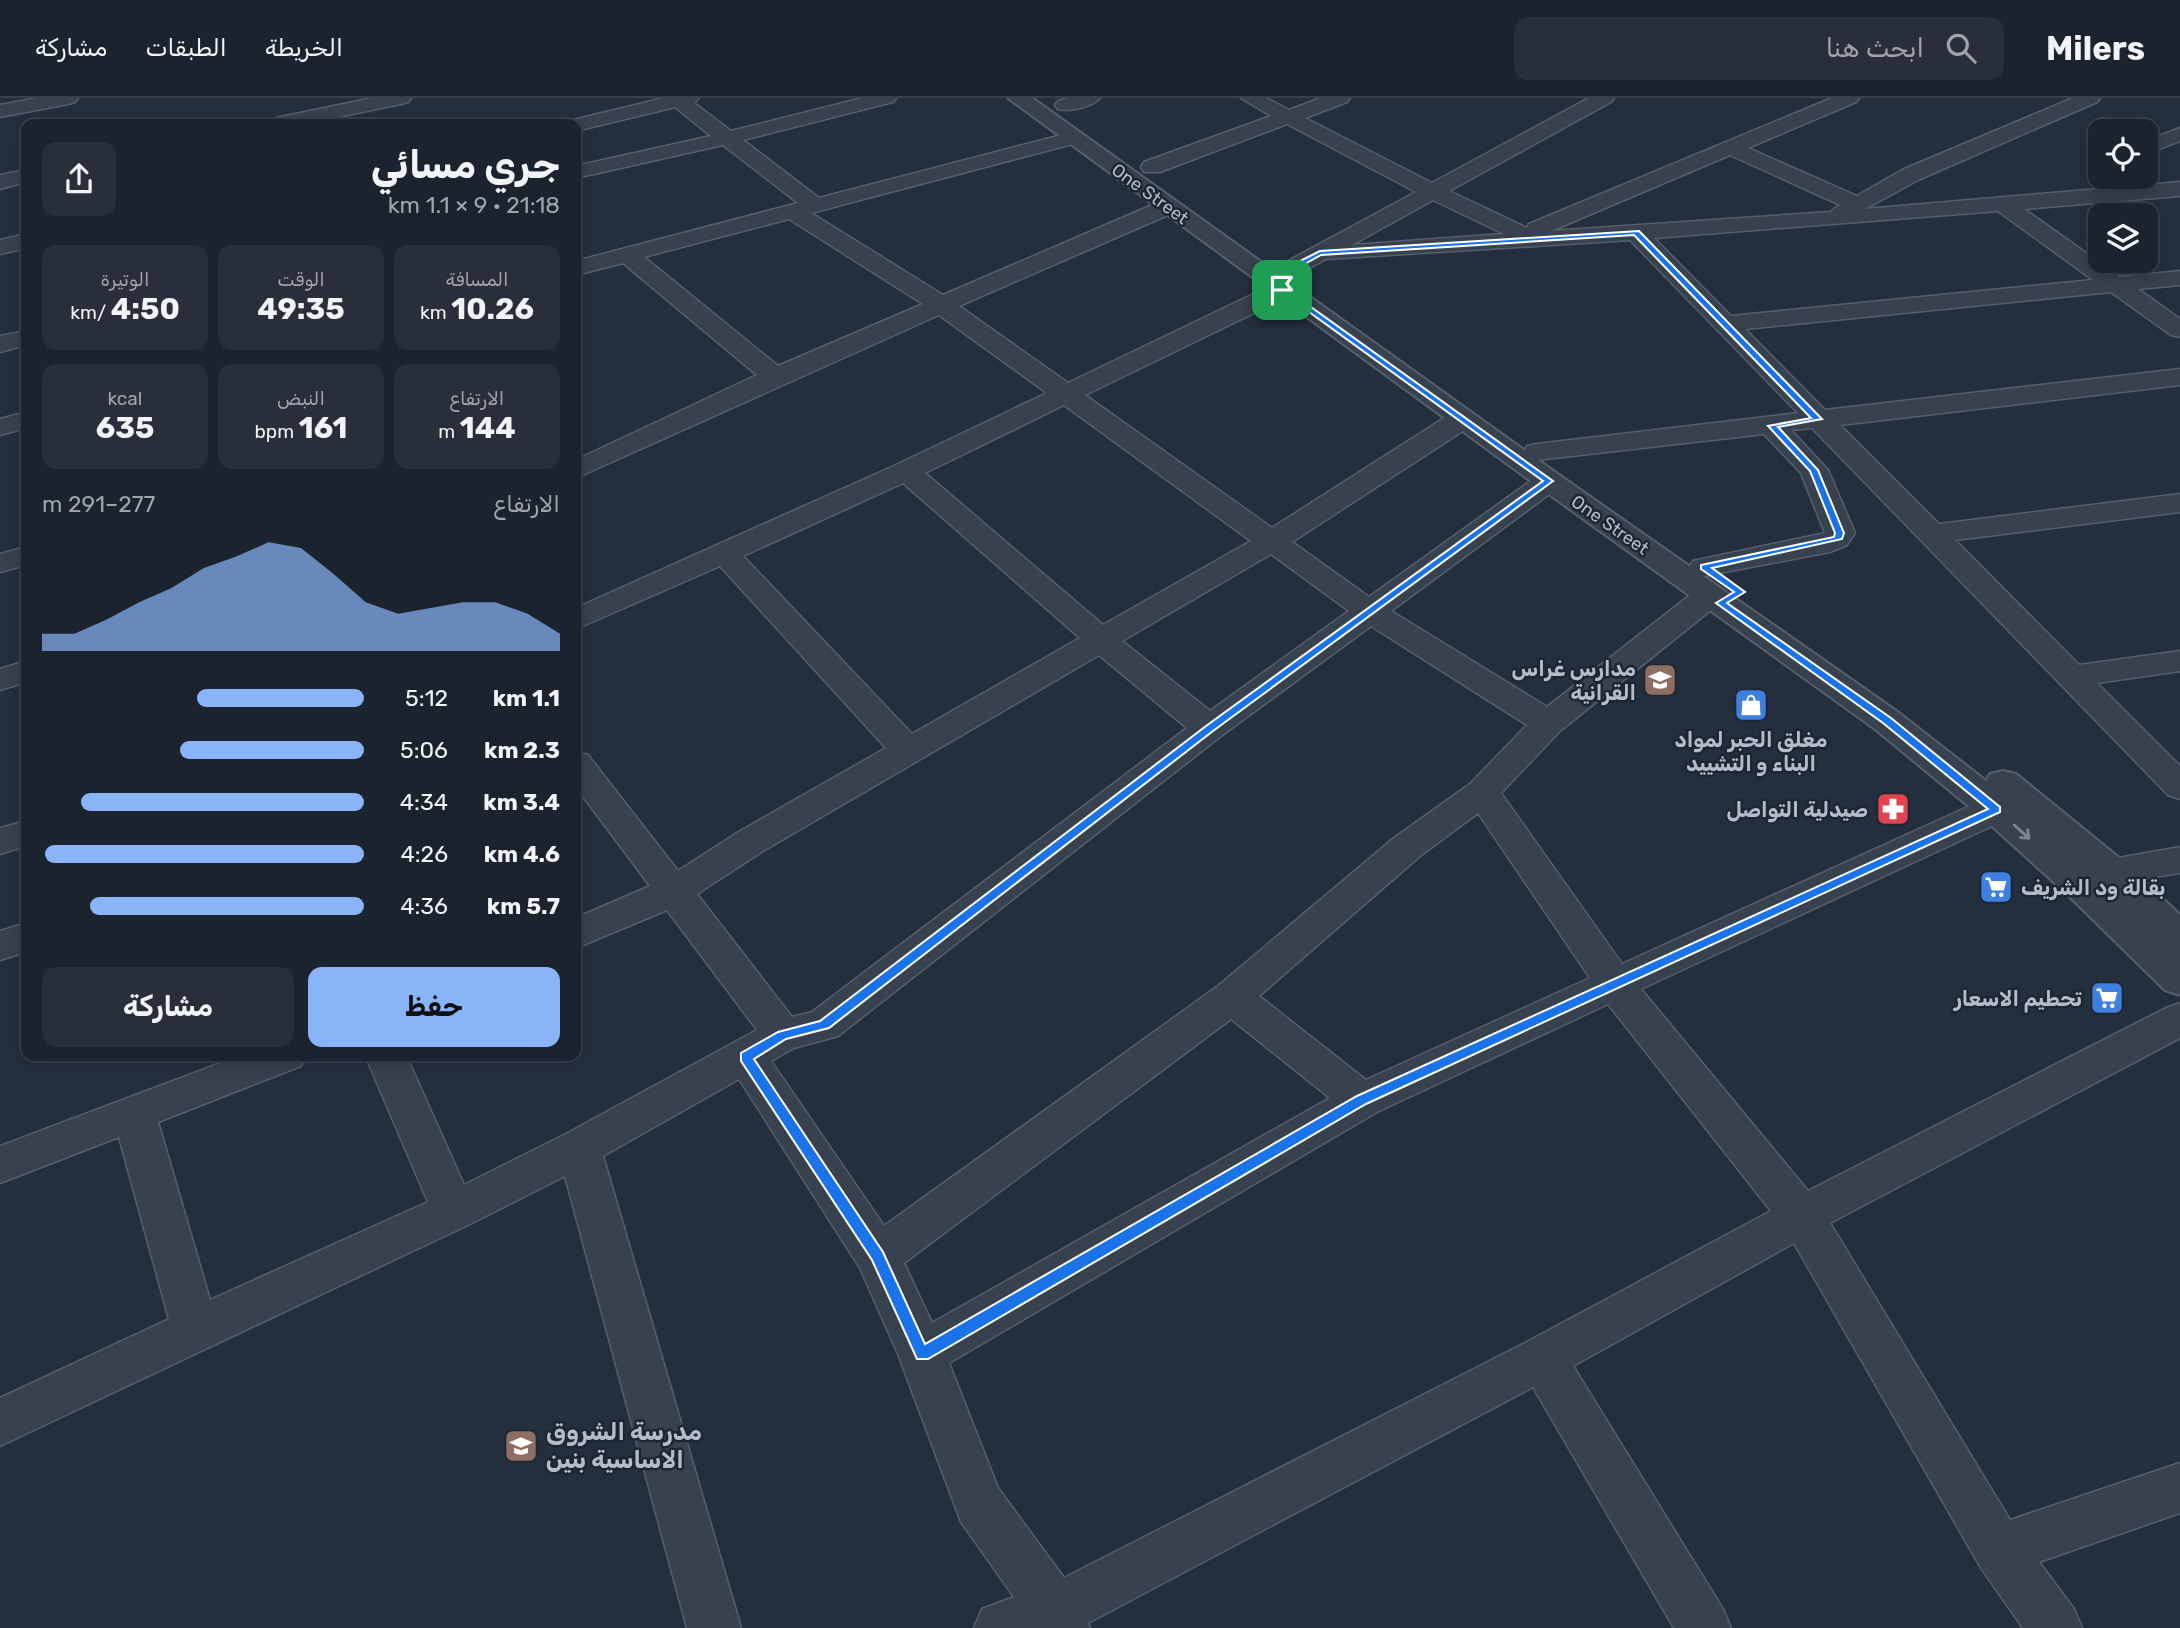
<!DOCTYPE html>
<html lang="ar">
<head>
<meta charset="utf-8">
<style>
  :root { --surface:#1b232e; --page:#282f3a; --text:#f1f3f6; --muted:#a0a4aa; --line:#39404a; --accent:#8ab4f8 }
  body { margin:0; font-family:Rubik,Vazirmatn,sans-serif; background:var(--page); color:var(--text); direction:rtl; height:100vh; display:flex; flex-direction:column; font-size:26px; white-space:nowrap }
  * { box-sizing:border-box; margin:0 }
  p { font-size:23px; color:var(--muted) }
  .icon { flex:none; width:38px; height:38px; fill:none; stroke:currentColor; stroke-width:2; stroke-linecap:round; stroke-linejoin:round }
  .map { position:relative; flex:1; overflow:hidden; direction:ltr }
  .drawer { position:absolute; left:21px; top:21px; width:560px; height:942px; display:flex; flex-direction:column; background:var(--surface); border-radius:14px; box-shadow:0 4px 18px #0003,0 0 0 2px var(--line); direction:rtl }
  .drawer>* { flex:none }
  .controls { position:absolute; left:2088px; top:21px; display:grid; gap:14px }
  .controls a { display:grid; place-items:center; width:70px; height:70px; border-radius:14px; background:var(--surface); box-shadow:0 4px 18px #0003,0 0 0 2px var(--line); font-size:35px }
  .pin { position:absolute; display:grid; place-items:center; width:60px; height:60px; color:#fff; margin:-30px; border-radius:14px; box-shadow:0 4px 10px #0006 }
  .round { display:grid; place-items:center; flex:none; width:74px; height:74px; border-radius:14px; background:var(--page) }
  .overview { display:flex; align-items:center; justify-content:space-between; height:119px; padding:0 21px }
  h1 { font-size:38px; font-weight:700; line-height:52px }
  .stats { display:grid; grid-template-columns:repeat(3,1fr); gap:10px; height:119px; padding:7px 21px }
  .stats div { display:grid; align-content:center; border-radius:14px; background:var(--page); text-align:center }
  .stats b { font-size:30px; font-weight:700 }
  .stats small { font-size:19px; font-weight:400 }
  .stats p { font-size:19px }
  .chart { height:196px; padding:14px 21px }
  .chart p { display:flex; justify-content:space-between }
  .chart svg { width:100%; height:126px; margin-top:7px; fill:var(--accent); opacity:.7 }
  .cta { display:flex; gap:14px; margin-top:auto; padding:14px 21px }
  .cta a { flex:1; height:80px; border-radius:14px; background:var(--accent); color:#111; font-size:28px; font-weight:700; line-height:80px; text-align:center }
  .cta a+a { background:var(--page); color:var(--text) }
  ul { padding:0 21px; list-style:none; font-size:23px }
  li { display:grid; grid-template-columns:112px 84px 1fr; align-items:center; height:52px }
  li i { height:18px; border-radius:9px; background:var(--accent) }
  header { display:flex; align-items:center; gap:42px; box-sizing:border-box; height:98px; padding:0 35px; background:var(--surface); border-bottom:2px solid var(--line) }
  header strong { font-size:33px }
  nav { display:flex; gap:38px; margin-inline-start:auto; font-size:24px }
  .search { width:490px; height:63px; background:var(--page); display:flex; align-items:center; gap:18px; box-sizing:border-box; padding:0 24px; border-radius:14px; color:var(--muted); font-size:26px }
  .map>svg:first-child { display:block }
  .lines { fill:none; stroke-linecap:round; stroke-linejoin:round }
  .minor-casing { stroke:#565f6c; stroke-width:3 }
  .tertiary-casing { stroke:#565f6c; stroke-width:4 }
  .minor { fill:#38414e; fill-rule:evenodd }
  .tertiary { fill:#38414e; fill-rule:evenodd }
  .oneway { stroke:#7c8592 }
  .route { fill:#1a73e8; stroke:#fff; stroke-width:2; fill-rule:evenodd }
  .labels { text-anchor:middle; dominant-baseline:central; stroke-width:5; stroke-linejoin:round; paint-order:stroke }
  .far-street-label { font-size:18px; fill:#b4bcc9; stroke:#1d2633 }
  .poi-label { font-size:21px; font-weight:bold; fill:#b4bcc9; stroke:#1d2633; text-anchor:end }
  .near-poi-label { font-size:24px; font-weight:bold; fill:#b4bcc9; stroke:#1d2633; text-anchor:start }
</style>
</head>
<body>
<header>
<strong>Milers</strong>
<div class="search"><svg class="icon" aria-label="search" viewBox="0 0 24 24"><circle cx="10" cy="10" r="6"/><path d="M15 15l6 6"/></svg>ابحث هنا</div>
<nav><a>الخريطة</a><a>الطبقات</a><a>مشاركة</a></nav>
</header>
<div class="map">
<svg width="2180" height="1530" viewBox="0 0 2180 1530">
  <rect width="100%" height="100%" fill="#242f3e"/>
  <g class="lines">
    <defs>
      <path id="minor" d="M 37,0 L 78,0 L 75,4 L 68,6 L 0,19 L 0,7 Z
        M 372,0 L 411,0 L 408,4 L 401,6 L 304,26 L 266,26 L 269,22 L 276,20 Z
        M 664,0 L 699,0 L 694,5 L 731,33 L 862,0 L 896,0 L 893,4 L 743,42 L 819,100 L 1073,34 L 1080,36 L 1083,40 L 1080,44 L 811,115 L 943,197 L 1159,104 L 1175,104 L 1178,109 L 1175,114 L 959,208 L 1068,285 L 1270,188 L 1271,175 L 1275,170 L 1416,94 L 1287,26 L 1160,74 L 1144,74 L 1141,69 L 1144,64 L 1271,18 L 1241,0 L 1266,0 L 1289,12 L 1321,0 L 1350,0 L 1347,4 L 1305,20 L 1432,85 L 1589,0 L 1614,0 L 1611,4 L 1449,93 L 1527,130 L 1529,126 L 1832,0 L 1859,0 L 1856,4 L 1748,50 L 1857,98 L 1902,72 L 2073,0 L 2100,0 L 2097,4 L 1918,82 L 1865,111 L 2180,84 L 2180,98 L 2024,111 L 2120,179 L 2180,173 L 2180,187 L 2138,191 L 2180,221 L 2180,239 L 2171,237 L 2111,194 L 1745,231 L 1825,312 L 2180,271 L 2180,287 L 1840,327 L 1939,426 L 2180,396 L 2180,414 L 1955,442 L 2079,567 L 2180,553 L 2180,573 L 2097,585 L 2180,668 L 2180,701 L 2168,697 L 1812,330 L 1791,332 L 1828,372 L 1855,435 L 1847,447 L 1830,454 L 1704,478 L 1693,475 L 1689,469 L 1693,463 L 1825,435 L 1801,375 L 1764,336 L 1537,362 L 1527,360 L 1523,354 L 1527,348 L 1537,346 L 1798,315 L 1630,142 L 1326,161 L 1295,178 L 1294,192 L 1291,197 L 1085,297 L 1272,430 L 1452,315 L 1462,313 L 1472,315 L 1475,321 L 1472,327 L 1292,444 L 1369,499 L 1539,377 L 1549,375 L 1559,377 L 1563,383 L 1559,389 L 1391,513 L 1547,609 L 1699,490 L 1710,488 L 1721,490 L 1725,497 L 1721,504 L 1560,633 L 1501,695 L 1622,866 L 1983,702 L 1996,699 L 2009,702 L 2014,711 L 2009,720 L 1641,891 L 1808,1093 L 2166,910 L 2180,905 L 2180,940 L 1830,1125 L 2010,1422 L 2180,1365 L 2180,1415 L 2039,1464 L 2074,1511 L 2082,1530 L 2023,1530 L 1981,1470 L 1794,1145 L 1573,1268 L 1723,1511 L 1731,1530 L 1674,1530 L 1533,1289 L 1088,1525 L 1090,1530 L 974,1530 L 982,1511 L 1014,1499 L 961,1424 L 898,1256 L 860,1170 L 739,981 L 603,1058 L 741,1530 L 687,1530 L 565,1078 L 470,1126 L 0,1348 L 0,1300 L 169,1221 L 119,1039 L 0,1085 L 0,1048 L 242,957 L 307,957 L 301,968 L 158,1024 L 210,1202 L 428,1104 L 365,957 L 406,957 L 464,1087 L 564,1037 L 757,932 L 667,812 L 576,850 L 576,820 L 650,788 L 576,689 L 576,654 L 588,657 L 678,773 L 737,735 L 886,650 L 720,468 L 576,531 L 576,510 L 896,367 L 1047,295 L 939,217 L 576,380 L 576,362 L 757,277 L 623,165 L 576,177 L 576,163 L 798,105 L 723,47 L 576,80 L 576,68 L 711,38 L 675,9 L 576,33 L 576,26 L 566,26 L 569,23 ZM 1730,57 L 1840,107 L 1830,114 L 1551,133 ZM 1433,102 L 1504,136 L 1352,147 ZM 1998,113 L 2093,182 L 1731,218 L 1654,140 ZM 789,121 L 923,206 L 778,268 L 644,159 ZM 1064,307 L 1251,443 L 1103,527 L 925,375 ZM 903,385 L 1080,540 L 912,636 L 743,458 ZM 1271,456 L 1349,513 L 1210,613 L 1122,543 ZM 1371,528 L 1527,627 L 1470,686 L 1394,740 L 1218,888 L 884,1128 L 771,963 L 794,950 L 838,938 L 1221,638 ZM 1099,557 L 1187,630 L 812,914 L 792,919 L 697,796 L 763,753 ZM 1478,715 L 1590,880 L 1366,982 L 1259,898 L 1420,758 ZM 1608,906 L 1771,1113 L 1525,1245 L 1064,1480 L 998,1390 L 949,1265 L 1377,1014 ZM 1231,921 L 1330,1000 L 932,1225 L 904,1165 Z
        M 1068,0 L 1100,0 C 1092,9 1070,14 1058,11 L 1055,7 L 1058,3 Z
        M 2180,30 L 2180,43 L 2146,56 L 2146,43 Z
        M 26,72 L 26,84 L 0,91 L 0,77 Z
        M 26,136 L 26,150 L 0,156 L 0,142 Z
        M 26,233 L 26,247 L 0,254 L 0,238 Z
        M 26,314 L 26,330 L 0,337 L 0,321 Z
        M 26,449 L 26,467 L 0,474 L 0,456 Z
        M 26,563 L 26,584 L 0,592 L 0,571 Z
        M 26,723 L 26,748 L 0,756 L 0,730 Z
        M 2180,749 L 2180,775 L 2109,786 L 2096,782 L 2091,773 L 2096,764 Z
        M 26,825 L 26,854 L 0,862 L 0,833 Z"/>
      <path id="tertiary" d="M 1008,0 L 1032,0 L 1559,377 L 1899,615 L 1986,683 L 1990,676 L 2003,673 L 2016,676 L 2123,763 L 2180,817 L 2180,897 L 2165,892 L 2066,795 L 1983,720 L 1875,631 L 1539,389 Z"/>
    </defs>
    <use href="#minor" class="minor-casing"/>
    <use href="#tertiary" class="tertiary-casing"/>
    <use href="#minor" class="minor"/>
    <use href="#tertiary" class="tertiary"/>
  </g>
  <defs><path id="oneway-shaft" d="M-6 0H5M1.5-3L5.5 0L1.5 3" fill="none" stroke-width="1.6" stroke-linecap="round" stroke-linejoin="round" transform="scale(1.75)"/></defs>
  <use class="oneway" href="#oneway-shaft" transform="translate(2022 734) rotate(42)"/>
  <path class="route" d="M 1639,133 L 1822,321 L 1778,329 L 1818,372 L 1844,435 L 1842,441 L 1712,470 L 1745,494 L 1727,505 L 1891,620 L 2000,709 L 2000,714 L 1366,1006 L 928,1261 L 917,1261 L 872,1162 L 741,963 L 741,955 L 778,934 L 820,923 L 1206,628 L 1543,383 L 1280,193 L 1280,173 L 1320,153 ZM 1634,137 L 1811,320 L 1768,328 L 1810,373 L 1835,435 L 1834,439 L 1701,467 L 1701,471 L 1734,494 L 1716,505 L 1883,625 L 1988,711 L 1357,998 L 925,1246 L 883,1154 L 754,961 L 786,941 L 829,930 L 1213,633 L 1553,383 L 1286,191 L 1287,176 L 1321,157 Z"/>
  <defs>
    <symbol id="school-square" viewBox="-11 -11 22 22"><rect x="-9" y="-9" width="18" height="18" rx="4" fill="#8d6e63" stroke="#1d2633"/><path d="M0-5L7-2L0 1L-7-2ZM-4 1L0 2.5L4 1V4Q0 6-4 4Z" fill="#fff"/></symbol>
    <symbol id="shop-square" viewBox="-11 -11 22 22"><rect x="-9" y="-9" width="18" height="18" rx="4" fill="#3f7fe0" stroke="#1d2633"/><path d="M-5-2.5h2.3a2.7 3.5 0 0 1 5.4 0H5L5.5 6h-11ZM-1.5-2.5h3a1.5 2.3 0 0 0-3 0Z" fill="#fff"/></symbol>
    <symbol id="pharmacy-square" viewBox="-11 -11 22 22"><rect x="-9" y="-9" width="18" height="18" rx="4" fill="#e0444e" stroke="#1d2633"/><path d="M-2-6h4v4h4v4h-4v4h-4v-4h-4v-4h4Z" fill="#fff"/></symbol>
    <symbol id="supermarket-square" viewBox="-11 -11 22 22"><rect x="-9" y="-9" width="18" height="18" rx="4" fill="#3f7fe0" stroke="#1d2633"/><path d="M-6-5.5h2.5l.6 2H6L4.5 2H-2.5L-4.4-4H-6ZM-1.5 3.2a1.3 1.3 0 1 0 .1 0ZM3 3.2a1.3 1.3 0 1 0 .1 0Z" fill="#fff"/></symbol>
  </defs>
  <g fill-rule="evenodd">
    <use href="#school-square" x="1641" y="563" width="38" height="38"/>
    <use href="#shop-square" x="1732" y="588" width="38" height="38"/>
    <use href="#pharmacy-square" x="1874" y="692" width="38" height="38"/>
    <use href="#supermarket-square" x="1977" y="770" width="38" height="38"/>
    <use href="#supermarket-square" x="2088" y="881" width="38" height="38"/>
    <use href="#school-square" x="502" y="1329" width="38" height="38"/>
  </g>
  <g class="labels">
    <g class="far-street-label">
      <text transform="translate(1150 96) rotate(36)">One Street</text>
      <text transform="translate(1610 427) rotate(35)">One Street</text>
    </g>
    <g class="poi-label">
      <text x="1636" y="570">مدارس غراس<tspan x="1636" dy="24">القرانية</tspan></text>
      <text x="1751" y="641" text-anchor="middle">مغلق الحبر لمواد<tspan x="1751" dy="24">البناء و التشييد</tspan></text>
      <text x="1868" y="711">صيدلية التواصل</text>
      <text x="2021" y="789" text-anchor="start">بقالة ود الشريف</text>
      <text x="2082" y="900">تحطيم الاسعار</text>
    </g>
    <g class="near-poi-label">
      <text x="546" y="1334">مدرسة الشروق<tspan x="546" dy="28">الاساسية بنين</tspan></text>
    </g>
  </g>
</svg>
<div class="controls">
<a><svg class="icon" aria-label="locate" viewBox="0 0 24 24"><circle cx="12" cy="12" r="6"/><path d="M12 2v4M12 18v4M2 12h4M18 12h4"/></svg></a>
<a><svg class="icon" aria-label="layers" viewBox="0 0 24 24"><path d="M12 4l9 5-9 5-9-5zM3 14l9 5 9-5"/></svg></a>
</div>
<div class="pin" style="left:1282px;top:192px;background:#1e9e55"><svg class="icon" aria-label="arrive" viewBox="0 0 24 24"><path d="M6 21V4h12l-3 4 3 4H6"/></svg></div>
<section class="drawer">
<div class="overview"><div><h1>جري مسائي</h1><p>21:18 · 9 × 1.1 km</p></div><a class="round"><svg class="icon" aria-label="share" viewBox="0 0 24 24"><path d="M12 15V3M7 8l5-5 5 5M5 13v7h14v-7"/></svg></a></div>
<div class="stats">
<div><p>المسافة</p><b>10.26<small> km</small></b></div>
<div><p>الوقت</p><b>49:35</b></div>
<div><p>الوتيرة</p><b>4:50<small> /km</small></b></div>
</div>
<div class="stats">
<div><p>الارتفاع</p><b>144<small> m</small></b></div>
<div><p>النبض</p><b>161<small> bpm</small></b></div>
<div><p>kcal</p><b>635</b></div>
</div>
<div class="chart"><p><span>الارتفاع</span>277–291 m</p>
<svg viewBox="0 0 160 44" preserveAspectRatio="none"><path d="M0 44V38L10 38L20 33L30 27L40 22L50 15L60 11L70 6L80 8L90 17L100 27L110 31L120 29L130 27L140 27L150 31L160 38V44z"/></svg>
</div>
<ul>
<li><b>1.1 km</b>5:12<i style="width:52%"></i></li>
<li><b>2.3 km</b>5:06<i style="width:57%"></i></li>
<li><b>3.4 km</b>4:34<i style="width:88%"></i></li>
<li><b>4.6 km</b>4:26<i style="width:99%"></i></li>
<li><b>5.7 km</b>4:36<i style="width:85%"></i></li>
</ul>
<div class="cta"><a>حفظ</a><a>مشاركة</a></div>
</section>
</div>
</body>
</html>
